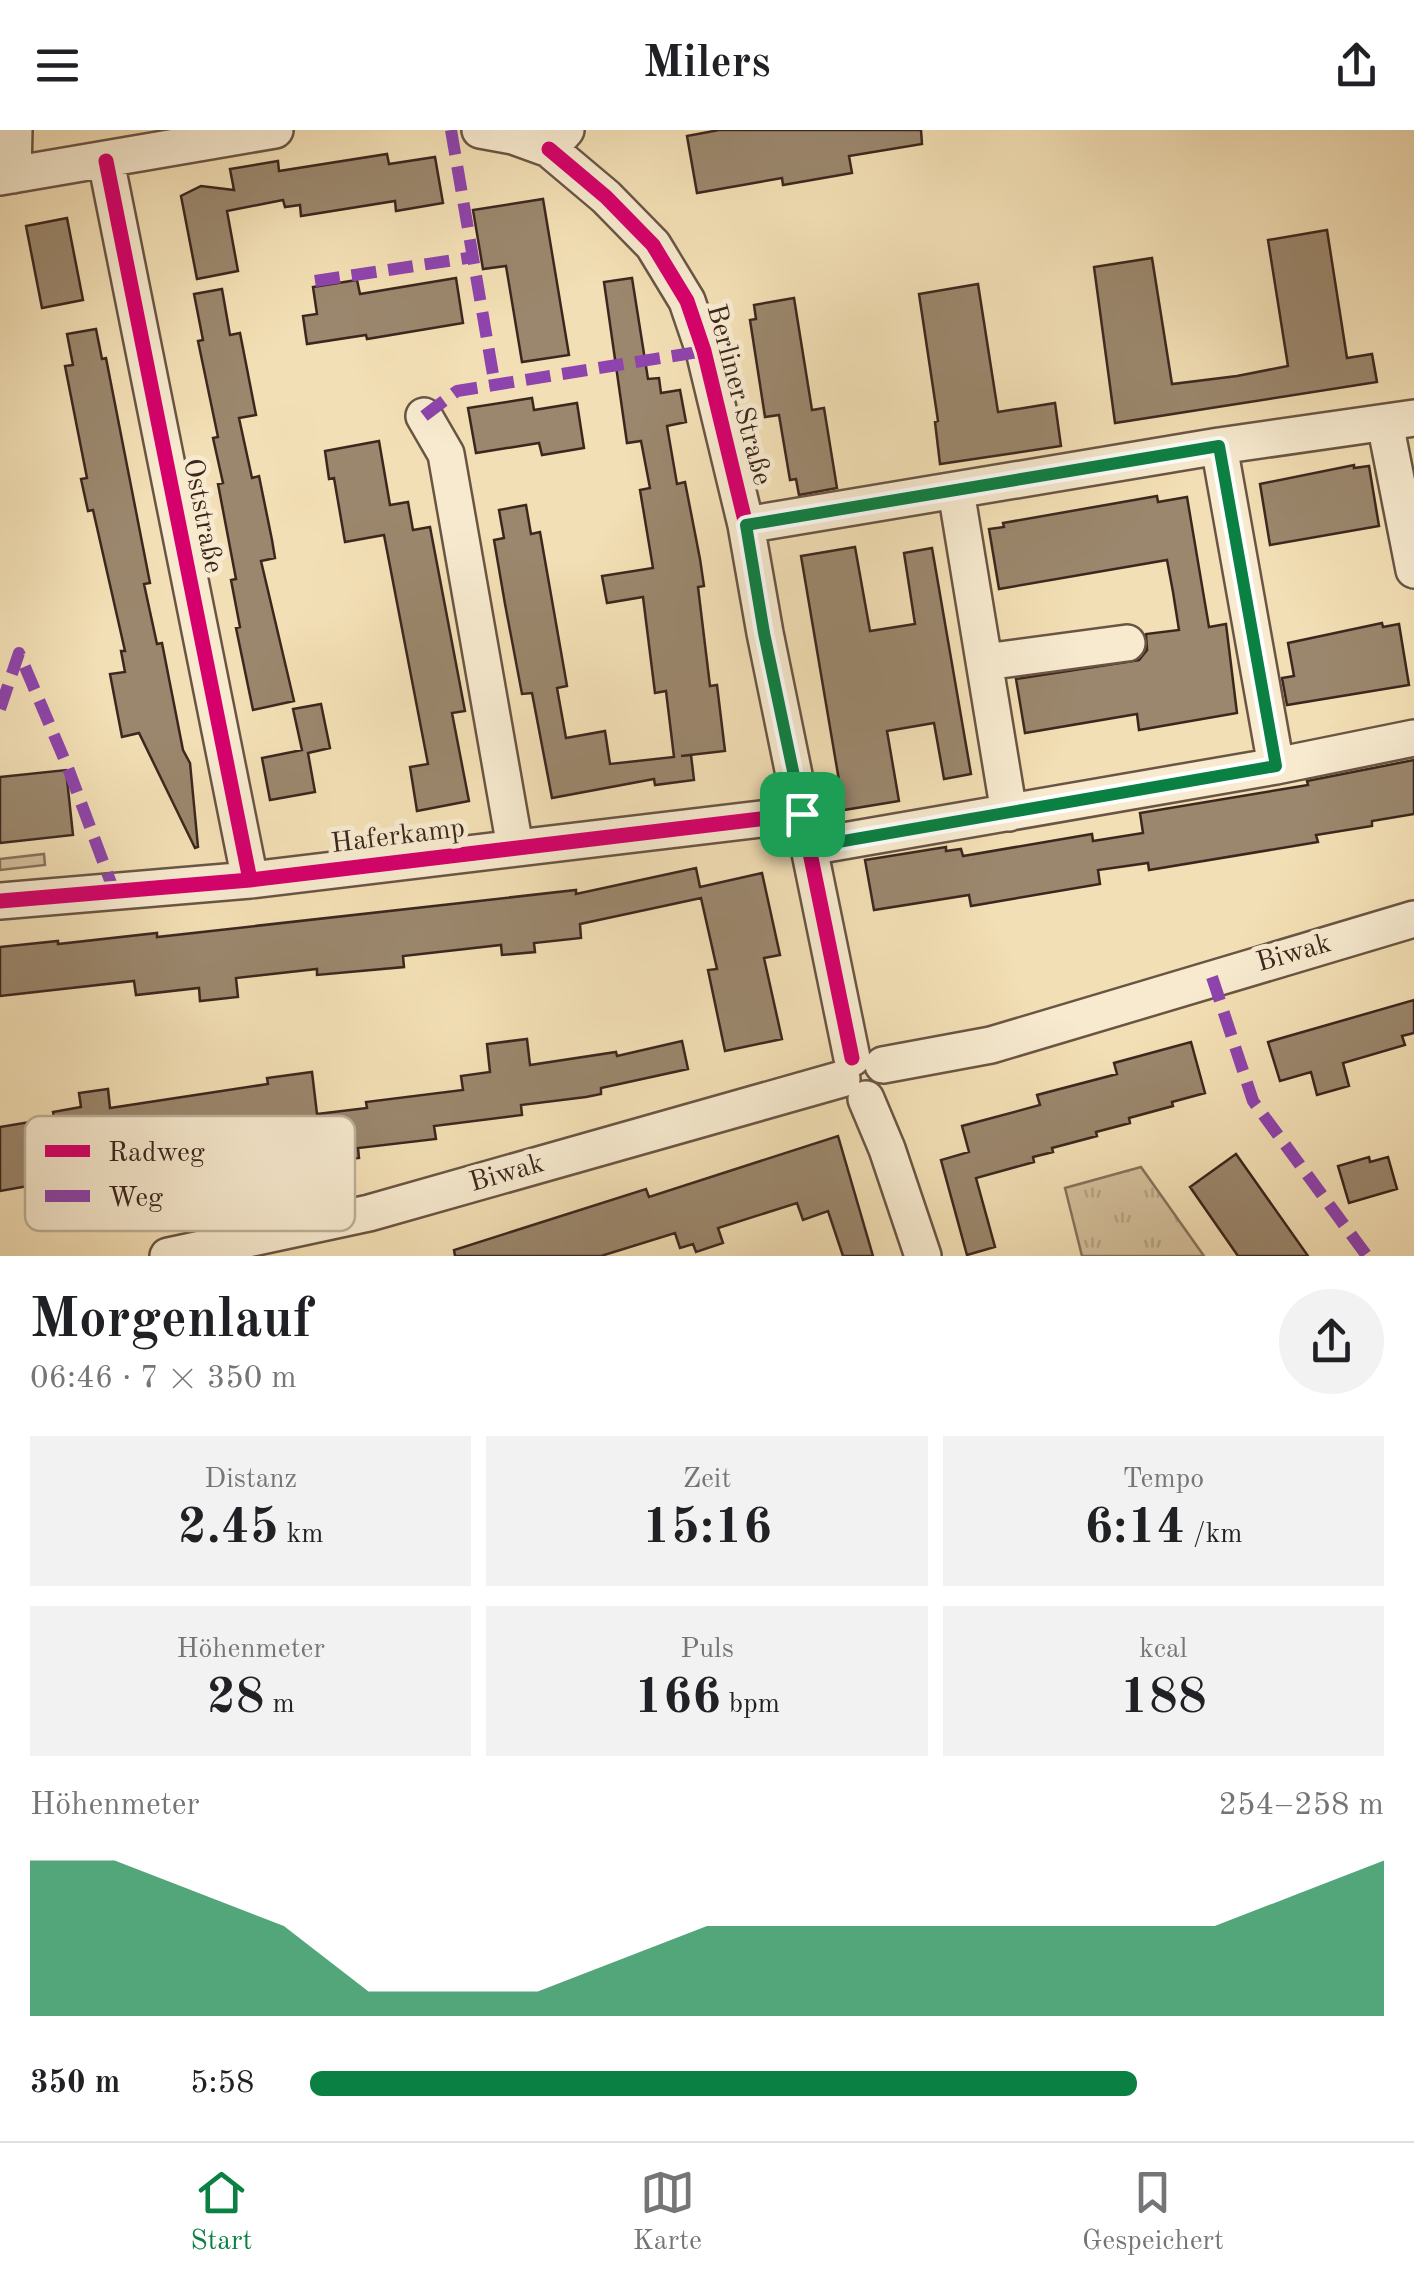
<!DOCTYPE html>
<html lang="de">
<head>
<meta charset="utf-8">
<style>
  :root { --surface:#fff; --page:#f2f2f2; --text:#202124; --muted:#757577; --line:#e0e0e0; --accent:#0b8043 }
  body { margin:0; font-family:"Old Standard TT",serif; background:var(--page); color:var(--text); height:100vh; display:flex; flex-direction:column; font-size:38px; white-space:nowrap }
  * { box-sizing:border-box; margin:0 }
  p { font-size:32px; color:var(--muted) }
  .icon { flex:none; width:55px; height:55px; fill:none; stroke:currentColor; stroke-width:2; stroke-linecap:round; stroke-linejoin:round }
  .map { position:relative; height:1126px; overflow:hidden }
  .sheet { display:flex; flex-direction:column; background:var(--surface); flex:1 }
  .sheet>* { flex:none }
  .pin { position:absolute; display:grid; place-items:center; width:85px; height:85px; color:#fff; margin:-42px; border-radius:20px; box-shadow:0 5px 15px #0006 }
  .round { display:grid; place-items:center; flex:none; width:105px; height:105px; border-radius:52px; background:var(--page) }
  .summary { display:flex; align-items:center; justify-content:space-between; height:170px; padding:0 30px }
  h1 { font-size:55px; font-weight:600; line-height:75px }
  .metrics { display:grid; grid-template-columns:repeat(3,1fr); gap:15px; height:170px; padding:10px 30px }
  .metrics div { display:grid; align-content:center; border-radius:0px; background:var(--page); text-align:center }
  .metrics b { font-size:50px; font-weight:600 }
  .metrics small { font-size:28px; font-weight:400 }
  .metrics p { font-size:28px }
  .chart { height:280px; padding:20px 30px }
  .chart p { display:flex; justify-content:space-between }
  .chart svg { width:100%; height:180px; margin-top:10px; fill:var(--accent); opacity:.7 }
  ul { padding:0 30px; list-style:none; font-size:32px }
  li { display:grid; grid-template-columns:160px 120px 1fr; align-items:center; height:75px }
  li i { height:25px; border-radius:12px; background:var(--accent) }
  header { display:flex; justify-content:space-between; align-items:center; height:130px; padding:0 30px; background:var(--surface); font-size:45px; font-weight:600 }
  .menu { display:flex; justify-content:space-around; align-items:center; height:140px; border-top:2px solid var(--line); background:var(--surface); font-size:28px; color:var(--muted) }
  .menu a { display:grid; justify-items:center; gap:5px }
  .menu .current { color:var(--accent) }
  .map>svg:first-child { display:block }
  .grass { fill:#d4c09c; stroke:#88745e; stroke-width:2.5 }
  .park { fill:url(#park-tufts); stroke:#88745e; stroke-width:2.5 }
  .building { fill:#9b876d; stroke:#3c271f; stroke-width:2.5 }
  .lines { fill:none; stroke-linecap:round; stroke-linejoin:round }
  .minor-casing { stroke:#6a5544; stroke-width:40 }
  .minor { stroke:#f7eacf; stroke-width:35 }
  .quiet { stroke:#8e44ad; stroke-width:12; stroke-dasharray:25 12; stroke-linecap:butt }
  .cycleway-casing { stroke:#f7eacf; stroke-width:21 }
  .cycleway { stroke:#d6006c; stroke-width:15 }
  .route-casing { stroke:#fff; stroke-width:20 }
  .route { stroke:#0b8043; stroke-width:12 }
  .labels { text-anchor:middle; dominant-baseline:central; stroke-width:10; stroke-linejoin:round; paint-order:stroke }
  .street-label { font-size:28px; fill:#3c271f; stroke:#f7eacf }
  .key { fill:#f7eacf; stroke:#bfb09a; stroke-width:2.5 }
  .key-label { font-size:28px; fill:#3c271f }
</style>
</head>
<body>
<header><svg class="icon" aria-label="menu" viewBox="0 0 24 24"><path d="M4 6h16M4 12h16M4 18h16"/></svg>Milers<svg class="icon" aria-label="share" viewBox="0 0 24 24"><path d="M12 15V3M7 8l5-5 5 5M5 13v7h14v-7"/></svg></header>
<div class="map">
<svg width="1414" height="1126" viewBox="0 0 1414 1126">
  <defs>
    <pattern id="park-tufts" width="24" height="20" patternUnits="userSpaceOnUse" patternTransform="scale(2.5)"><rect width="24" height="20" fill="#d4c09c"/><path d="M3 7l-1-3M5 7V3M7 7l1-3M15 17l-1-3M17 17v-4M19 17l1-3" fill="none" stroke="#b7a586"/></pattern>
  </defs>
  <rect width="100%" height="100%" fill="#f3dfb5"/>
  <filter id="stains"><feTurbulence type="fractalNoise" baseFrequency=".002" numOctaves="4"/><feColorMatrix values="0 0 0 0 .2 0 0 0 0 .09 0 0 0 0 .02 0 0 0 .5 -.17"/></filter>
  <radialGradient id="worn" r=".72"><stop offset=".6" stop-color="#630" stop-opacity="0"/><stop offset="1" stop-color="#630" stop-opacity=".3"/></radialGradient>
  <path class="grass" d="M 44,724 L 45,735 L 0,740 L 0,729 Z"/>
  <path class="park" d="M 1141,1037 L 1204,1126 L 1082,1126 L 1065,1058 Z"/>
  <path class="building" d="M 719,0 L 921,0 L 922,14 L 849,26 L 852,43 L 783,55 L 782,48 L 697,63 L 687,6 Z
    M 387,24 L 389,34 L 435,27 L 443,73 L 396,81 L 395,71 L 301,86 L 300,75 L 285,77 L 283,70 L 227,81 L 238,141 L 197,149 L 181,66 L 201,56 L 234,60 L 230,39 L 278,31 L 279,41 Z
    M 543,69 L 569,225 L 522,232 L 506,136 L 483,139 L 473,80 Z
    M 67,88 L 83,170 L 42,178 L 26,96 Z
    M 1327,100 L 1347,228 L 1372,224 L 1377,252 L 1115,293 L 1094,137 L 1152,128 L 1172,254 L 1237,246 L 1288,236 L 1268,110 Z
    M 456,148 L 463,193 L 367,209 L 366,205 L 307,214 L 303,186 L 317,184 L 313,157 L 357,150 L 360,164 Z
    M 632,148 L 648,249 L 659,248 L 661,263 L 680,260 L 686,292 L 667,296 L 677,354 L 685,352 L 700,429 L 704,456 L 698,457 L 710,556 L 717,555 L 725,621 L 681,626 L 691,625 L 694,650 L 655,655 L 654,649 L 552,668 L 532,563 L 522,564 L 505,474 L 494,410 L 504,408 L 499,380 L 526,375 L 531,404 L 540,402 L 567,556 L 557,558 L 566,608 L 605,601 L 610,634 L 674,627 L 666,561 L 655,563 L 643,467 L 607,473 L 602,446 L 653,438 L 640,360 L 650,358 L 641,311 L 627,313 L 604,152 Z
    M 978,154 L 998,282 L 1055,273 L 1061,316 L 940,334 L 935,292 L 938,291 L 919,164 Z
    M 222,159 L 230,205 L 240,203 L 256,285 L 239,288 L 252,348 L 259,346 L 272,410 L 275,428 L 261,431 L 294,571 L 253,580 L 236,498 L 240,497 L 231,450 L 236,449 L 218,354 L 223,353 L 213,308 L 218,307 L 198,211 L 203,210 L 194,164 Z
    M 794,168 L 812,280 L 824,278 L 837,358 L 799,365 L 796,349 L 790,350 L 779,285 L 765,287 L 750,190 L 756,189 L 754,175 Z
    M 96,199 L 102,229 L 106,228 L 150,453 L 144,454 L 157,514 L 162,513 L 183,620 L 190,633 L 198,717 L 195,718 L 139,603 L 122,607 L 110,544 L 125,542 L 121,521 L 125,521 L 93,380 L 88,381 L 81,349 L 87,348 L 65,236 L 73,235 L 67,204 Z
    M 532,268 L 534,280 L 577,273 L 584,318 L 542,325 L 539,313 L 476,323 L 468,278 Z
    M 379,311 L 390,375 L 408,372 L 413,400 L 430,397 L 465,581 L 452,583 L 469,671 L 417,681 L 410,637 L 428,634 L 384,405 L 345,412 L 334,348 L 329,349 L 325,321 Z
    M 1354,335 L 1354,338 L 1369,336 L 1379,396 L 1270,415 L 1260,354 Z
    M 1157,366 L 1158,372 L 1187,367 L 1209,497 L 1226,494 L 1237,583 L 1139,600 L 1137,584 L 1025,603 L 1016,549 L 1139,530 L 1147,520 L 1146,504 L 1179,500 L 1173,462 L 1167,430 L 999,459 L 989,399 L 1004,397 L 1003,393 Z
    M 855,417 L 870,501 L 915,494 L 904,423 L 932,418 L 971,644 L 944,649 L 934,593 L 887,601 L 899,671 L 844,680 L 801,426 Z
    M 1382,493 L 1383,497 L 1399,494 L 1409,555 L 1287,575 L 1282,548 L 1294,546 L 1288,513 Z
    M 321,574 L 330,618 L 308,623 L 315,662 L 270,670 L 262,628 L 302,620 L 293,579 Z
    M 1414,630 L 1414,684 L 1372,691 L 1372,696 L 1316,705 L 1318,712 L 1149,740 L 1148,733 L 1098,740 L 1100,754 L 971,776 L 969,765 L 874,780 L 865,730 L 946,717 L 946,721 L 961,719 L 963,726 L 1092,704 L 1093,711 L 1143,703 L 1140,683 L 1308,655 L 1307,651 Z
    M 66,640 L 73,705 L 0,713 L 0,647 Z
    M 696,738 L 700,757 L 762,743 L 780,825 L 764,828 L 782,909 L 725,921 L 708,840 L 717,839 L 701,768 L 580,794 L 581,808 L 534,813 L 535,822 L 502,825 L 501,815 L 403,826 L 404,837 L 317,845 L 317,839 L 236,848 L 238,867 L 200,871 L 199,858 L 136,865 L 134,851 L 0,866 L 0,817 L 58,811 L 58,814 L 157,803 L 157,807 L 576,760 L 576,764 Z
    M 1414,870 L 1414,903 L 1402,906 L 1405,915 L 1343,933 L 1349,956 L 1317,965 L 1311,942 L 1280,951 L 1268,912 Z
    M 527,909 L 530,935 L 616,922 L 617,926 L 682,911 L 688,939 L 601,958 L 601,964 L 586,967 L 521,975 L 522,985 L 434,996 L 436,1009 L 358,1018 L 359,1028 L 271,1039 L 276,1064 L 251,1068 L 240,1005 L 150,1021 L 152,1034 L 0,1061 L 0,997 L 54,988 L 53,982 L 81,977 L 79,963 L 108,959 L 110,978 L 268,954 L 267,948 L 312,942 L 317,984 L 367,978 L 366,972 L 463,960 L 461,946 L 490,942 L 487,914 Z
    M 1191,912 L 1205,963 L 1172,972 L 1173,976 L 1129,988 L 1130,993 L 1096,1002 L 1097,1006 L 1052,1018 L 1053,1022 L 1033,1027 L 1034,1032 L 976,1048 L 995,1117 L 967,1125 L 941,1030 L 969,1022 L 962,996 L 1040,975 L 1037,965 L 1117,944 L 1114,933 Z
    M 838,1006 L 873,1126 L 843,1126 L 828,1081 L 803,1090 L 797,1073 L 718,1098 L 723,1113 L 696,1122 L 693,1114 L 680,1118 L 675,1103 L 601,1126 L 455,1126 L 454,1120 L 646,1059 L 649,1067 Z
    M 1236,1024 L 1308,1126 L 1238,1126 L 1190,1057 Z
    M 1369,1027 L 1370,1032 L 1388,1027 L 1397,1059 L 1349,1073 L 1338,1036 Z"/>
  <g class="lines">
    <defs>
      <path id="minor" d="M 480,0 L 513,6 L 549,19 L 566,0
        M 549,19 L 606,67 L 653,115 L 687,171 L 704,221 L 746,395 L 765,503 L 852,928
        M 106,31 L 250,750
        M 13,45 L 14,0
        M 0,47 L 275,0
        M 424,286 L 446,324 L 515,717
        M 1385,293 L 1414,440
        M 1219,316 L 1276,636
        M 956,361 L 1009,683
        M 746,395 L 1219,316 L 1414,288
        M 985,532 L 1127,513
        M 809,717 L 1276,636 L 1414,608
        M 0,771 L 250,750 L 802,684
        M 883,935 L 991,915 L 1414,789
        M 866,969 L 887,1019 L 923,1126
        M 168,1126 L 369,1083 L 842,949"/>
    </defs>
    <use href="#minor" class="minor-casing"/>
    <use href="#minor" class="minor"/>
    <path class="quiet" d="M 451,0 L 495,256
      M 315,151 L 474,127
      M 424,286 L 457,261 L 704,221
      M 0,579 L 19,523 L 68,638 L 114,761
      M 1212,847 L 1253,971 L 1367,1126"/>
    <defs>
      <path id="cycleway" d="M 549,19 L 606,67 L 653,115 L 687,171 L 704,221 L 746,395 L 765,503 L 852,928
        M 106,31 L 250,750
        M 0,771 L 250,750 L 802,684"/>
    </defs>
    <use href="#cycleway" class="cycleway-casing"/>
    <use href="#cycleway" class="cycleway"/>
  </g>
  <g class="lines">
    <defs>
      <path id="route" d="M 1219,316 L 1276,636 L 809,717 L 764,503 L 746,395 Z"/>
    </defs>
    <use href="#route" class="route-casing"/>
    <use href="#route" class="route"/>
  </g>
  <g class="labels">
    <g class="street-label">
      <text transform="translate(738 265) rotate(75)">Berliner Straße</text>
      <text transform="translate(202 386) rotate(79)">Oststraße</text>
      <text transform="translate(398 707) rotate(-7)">Haferkamp</text>
      <text transform="translate(1294 824) rotate(-16)">Biwak</text>
      <text transform="translate(507 1044) rotate(-16)">Biwak</text>
    </g>
  </g>
  <rect x="25" y="986" width="330" height="115" rx="15" class="key"/>
  <rect x="45" y="1015" width="45" height="12" fill="#d6006c"/>
  <rect x="45" y="1060" width="45" height="12" fill="#8e44ad"/>
  <g class="key-label">
    <text x="108" y="1031">Radweg</text>
    <text x="108" y="1076">Weg</text>
  </g>
  <rect width="100%" height="100%" filter="url(#stains)"/>
  <rect width="100%" height="100%" fill="url(#worn)"/>
</svg>
<div class="pin" style="left:802px;top:684px;background:#1e9e55"><svg class="icon" aria-label="arrive" viewBox="0 0 24 24"><path d="M6 21V4h12l-3 4 3 4H6"/></svg></div>
</div>
<section class="sheet">
<div class="summary"><div><h1>Morgenlauf</h1><p>06:46 · 7 × 350 m</p></div><a class="round"><svg class="icon" aria-label="share" viewBox="0 0 24 24"><path d="M12 15V3M7 8l5-5 5 5M5 13v7h14v-7"/></svg></a></div>
<div class="metrics">
<div><p>Distanz</p><b>2.45<small> km</small></b></div>
<div><p>Zeit</p><b>15:16</b></div>
<div><p>Tempo</p><b>6:14<small> /km</small></b></div>
</div>
<div class="metrics">
<div><p>Höhenmeter</p><b>28<small> m</small></b></div>
<div><p>Puls</p><b>166<small> bpm</small></b></div>
<div><p>kcal</p><b>188</b></div>
</div>
<div class="chart"><p><span>Höhenmeter</span>254–258 m</p>
<svg viewBox="0 0 160 44" preserveAspectRatio="none"><path d="M0 44V6L10 6L20 14L30 22L40 38L50 38L60 38L70 30L80 22L90 22L100 22L110 22L120 22L130 22L140 22L150 14L160 6V44z"/></svg>
</div>
<ul>
<li><b>350 m</b>5:58<i style="width:77%"></i></li>
</ul>
</section>
<nav class="menu">
<a class="current"><svg class="icon" aria-label="home" viewBox="0 0 24 24"><path d="M3 11l9-7 9 7M6 9v11h12V9"/></svg>Start</a>
<a><svg class="icon" aria-label="map" viewBox="0 0 24 24"><path d="M3 6l6-2 6 2 6-2v14l-6 2-6-2-6 2zM9 4v14M15 6v14"/></svg>Karte</a>
<a><svg class="icon" aria-label="saved" viewBox="0 0 24 24"><path d="M7 4h10v16l-5-4-5 4z"/></svg>Gespeichert</a>
</nav>
</body>
</html>
